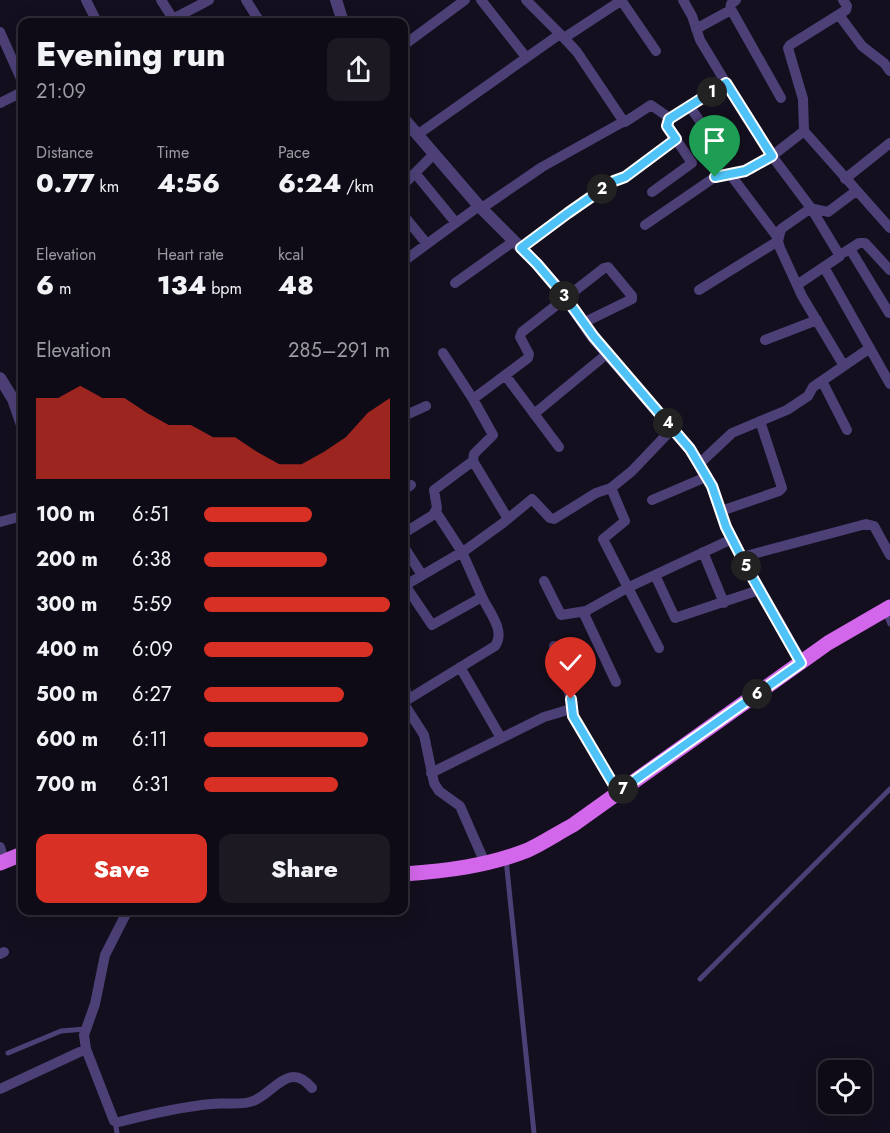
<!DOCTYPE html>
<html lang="en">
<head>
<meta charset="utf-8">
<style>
  :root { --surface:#0f0b16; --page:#1d1923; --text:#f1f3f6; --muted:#9b9ba1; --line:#2f2b35; --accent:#d93025 }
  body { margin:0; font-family:Jost,sans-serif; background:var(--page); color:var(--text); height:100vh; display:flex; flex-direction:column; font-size:22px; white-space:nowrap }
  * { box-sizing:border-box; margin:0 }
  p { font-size:20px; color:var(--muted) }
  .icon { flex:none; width:33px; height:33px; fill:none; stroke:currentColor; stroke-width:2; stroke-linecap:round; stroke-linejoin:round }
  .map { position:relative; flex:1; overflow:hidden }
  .details { position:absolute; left:18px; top:18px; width:390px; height:897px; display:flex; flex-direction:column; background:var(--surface); border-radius:12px; box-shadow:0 6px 24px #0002,0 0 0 2px var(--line) }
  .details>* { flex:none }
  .fabs { position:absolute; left:818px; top:1060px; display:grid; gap:12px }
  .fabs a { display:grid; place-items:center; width:54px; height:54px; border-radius:12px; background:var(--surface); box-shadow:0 6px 24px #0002,0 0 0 2px var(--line); font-size:30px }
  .pin { position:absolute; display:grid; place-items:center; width:51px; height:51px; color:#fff; margin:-62px -26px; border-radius:50% 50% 50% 0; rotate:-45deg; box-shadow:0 0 6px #0007 }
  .pin .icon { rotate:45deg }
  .km { position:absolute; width:30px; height:30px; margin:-15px; border-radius:50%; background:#222; color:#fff; font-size:16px; line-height:30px; text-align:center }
  .round { display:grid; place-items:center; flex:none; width:63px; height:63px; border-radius:12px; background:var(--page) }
  .summary { display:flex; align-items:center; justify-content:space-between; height:102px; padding:0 18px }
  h1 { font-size:33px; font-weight:800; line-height:45px }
  .metrics { display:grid; grid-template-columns:repeat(3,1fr); gap:9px; height:102px; padding:6px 18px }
  .metrics div { display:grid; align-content:center }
  .metrics b { font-size:26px; font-weight:800 }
  .metrics small { font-size:16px; font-weight:400 }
  .metrics p { font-size:16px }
  .chart { height:168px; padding:12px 18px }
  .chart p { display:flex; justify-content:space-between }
  .chart svg { width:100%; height:108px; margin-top:6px; fill:var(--accent); opacity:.7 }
  .primary-button { display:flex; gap:12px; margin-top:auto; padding:12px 18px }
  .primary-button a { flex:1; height:69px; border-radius:12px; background:var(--accent); color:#fff; font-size:24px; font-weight:800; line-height:69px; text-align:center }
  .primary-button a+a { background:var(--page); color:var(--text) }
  ul { padding:0 18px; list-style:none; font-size:20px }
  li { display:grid; grid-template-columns:96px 72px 1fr; align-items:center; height:45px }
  li i { height:15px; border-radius:8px; background:var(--accent) }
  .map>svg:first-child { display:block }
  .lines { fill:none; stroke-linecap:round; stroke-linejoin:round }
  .service { stroke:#4d4077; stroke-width:5 }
  .minor { stroke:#4d4077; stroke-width:10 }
  .tertiary { stroke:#4d4077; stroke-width:12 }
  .primary { stroke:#d367eb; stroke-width:15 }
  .route-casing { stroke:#fff; stroke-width:12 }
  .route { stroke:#4fc3f7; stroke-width:8 }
</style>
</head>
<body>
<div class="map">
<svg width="890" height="1133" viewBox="0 0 890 1133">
  <rect width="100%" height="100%" fill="#140f1e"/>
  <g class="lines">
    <path class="service" d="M 885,612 L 890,624
      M 22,799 L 22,800
      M 506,859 L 534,1133
      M 700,979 L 890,789
      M 8,1053 L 61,1031 L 85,1029
      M 115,1121 L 117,1133"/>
    <path class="minor" d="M 86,0 L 97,22
      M 161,0 L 175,22
      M 246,0 L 260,22
      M 481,0 L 526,57
      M 526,0 L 564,38 L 622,0
      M 621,0 L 656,51
      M 683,0 L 692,16 L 700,40 L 726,83 L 772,156 L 811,208 L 840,256 L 797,285
      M 843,0 L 847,6 L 846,10 L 790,45 L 788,48 L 803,99 L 804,131 L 890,228
      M 730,10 L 731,4 L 736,0
      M 839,15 L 862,46 L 884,63 L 890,71
      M 167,22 L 209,0
      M 696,29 L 729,11 L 732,11 L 781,98
      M 0,32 L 22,81
      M 404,45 L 465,0
      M 0,103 L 22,92
      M 690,107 L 716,144
      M 621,123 L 625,122 L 651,105 L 671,119 L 726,83
      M 417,135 L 560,34
      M 415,173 L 456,223
      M 730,174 L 778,238
      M 845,179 L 890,143
      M 404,184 L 434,154
      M 652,192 L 692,163 L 667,126 L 669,119
      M 482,208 L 542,167 L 621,123 L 622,119 L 577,52 L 564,38
      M 404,216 L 427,244 L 479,206
      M 645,225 L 715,177 L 751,169 L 772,156 L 804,131
      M 521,248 L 568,213 L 614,181 L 625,177 L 676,139
      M 850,249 L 889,313
      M 845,252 L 859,243 L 865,243 L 890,270
      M 404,261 L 427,244
      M 824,267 L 890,384
      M 455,283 L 514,241
      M 699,290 L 778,241
      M 765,340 L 817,320
      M 443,353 L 473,399
      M 844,366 L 802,296 L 780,248 L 778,241 L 781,229 L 811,208 L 828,212 L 856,191
      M 505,375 L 559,447
      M 822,381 L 847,430
      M 534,414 L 608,353
      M 404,416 L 426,406
      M 699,464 L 732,433 L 787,410 L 808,396 L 813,387 L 870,348
      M 404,490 L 411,485
      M 652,500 L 706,477
      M 721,511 L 779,491 L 782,488 L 760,421
      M 508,519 L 473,461 L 474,454 L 493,435 L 473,399 L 528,358 L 529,354 L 520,337 L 522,332 L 604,268 L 608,267 L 632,296 L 632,299 L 583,323
      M 0,522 L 22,516
      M 404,533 L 433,515 L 437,508 L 434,490 L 473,461
      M 404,547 L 422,575
      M 703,552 L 724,603
      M 742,557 L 866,524 L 874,526 L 890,555
      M 655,575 L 675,618 L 759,590
      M 544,581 L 561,615 L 586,611
      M 405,585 L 432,625 L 482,597 L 462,552 L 436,512
      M 404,586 L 467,549 L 503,523 L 532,499 L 550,518 L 554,519 L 596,493 L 611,488
      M 482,597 C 489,612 506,631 495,646 L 407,700 L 404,704 L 424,735 L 434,783 L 439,791 L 460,806 L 485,863
      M 554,646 L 571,699 L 573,715 L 618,792
      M 659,648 L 603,539 L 625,521 L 611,488 L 632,471 L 673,428
      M 460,667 L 501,738
      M 404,680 L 407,700
      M 616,682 L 585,616 L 586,611 L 627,588 L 732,539
      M 431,773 L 544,717 L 571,709
      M 0,847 L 4,860
      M 128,910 L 105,955 L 95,1004 L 84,1035 L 86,1049 L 114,1121 L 119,1122 C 150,1114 180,1107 211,1104 C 225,1102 241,1106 253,1101 C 274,1093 289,1060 312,1088
      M 0,954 L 4,952
      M 0,1089 L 86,1049"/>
    <path class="tertiary" d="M 336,0 L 343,22
      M 404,119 L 479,206 L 537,264 L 566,298 L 593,337 L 690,449 L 712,486 L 726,527 L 747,568 L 801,662
      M 0,378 L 13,399 L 22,425"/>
    <path class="primary" d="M 0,863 L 22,854
      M 404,874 C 446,871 488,866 528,850 C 543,843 558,833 573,825 L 828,643 L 890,607"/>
  </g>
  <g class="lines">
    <defs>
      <path id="route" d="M 571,699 L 573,716 L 618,792 L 801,663 L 747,568 L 726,527 L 712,486 L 690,449 L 594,337 L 566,298 L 537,264 L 521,248 L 568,213 L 614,181 L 625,177 L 676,139 L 667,126 L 669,119 L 726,83 L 772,156 L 745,171 L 715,177"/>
    </defs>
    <use href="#route" class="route-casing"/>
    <use href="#route" class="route"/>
  </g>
</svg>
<div class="fabs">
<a><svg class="icon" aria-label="locate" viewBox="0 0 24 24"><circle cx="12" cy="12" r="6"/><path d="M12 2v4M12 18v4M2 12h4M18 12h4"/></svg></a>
</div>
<div class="pin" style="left:715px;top:177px;background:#1e9e55"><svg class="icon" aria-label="arrive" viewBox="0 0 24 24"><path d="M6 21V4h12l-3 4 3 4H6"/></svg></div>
<div class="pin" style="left:571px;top:699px;background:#d93025"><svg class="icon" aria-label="check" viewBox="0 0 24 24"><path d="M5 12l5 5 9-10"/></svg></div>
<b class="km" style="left:712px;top:92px">1</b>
<b class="km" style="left:602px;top:189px">2</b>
<b class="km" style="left:564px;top:296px">3</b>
<b class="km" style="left:668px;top:423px">4</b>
<b class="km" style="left:746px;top:566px">5</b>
<b class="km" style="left:757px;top:694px">6</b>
<b class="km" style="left:623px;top:789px">7</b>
<section class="details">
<div class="summary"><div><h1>Evening run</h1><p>21:09</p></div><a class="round"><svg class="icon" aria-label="share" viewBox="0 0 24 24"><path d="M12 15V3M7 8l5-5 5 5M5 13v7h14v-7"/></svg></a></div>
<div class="metrics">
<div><p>Distance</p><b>0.77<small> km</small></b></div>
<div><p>Time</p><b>4:56</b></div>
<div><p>Pace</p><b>6:24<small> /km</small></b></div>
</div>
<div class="metrics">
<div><p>Elevation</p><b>6<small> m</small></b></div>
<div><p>Heart rate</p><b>134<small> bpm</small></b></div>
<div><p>kcal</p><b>48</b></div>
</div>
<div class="chart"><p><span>Elevation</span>285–291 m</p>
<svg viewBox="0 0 160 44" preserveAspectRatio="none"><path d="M0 44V11L10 11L20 6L30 11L40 11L50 17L60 22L70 22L80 27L90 27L100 33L110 38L120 38L130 33L140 27L150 17L160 11V44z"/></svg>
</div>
<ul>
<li><b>100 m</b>6:51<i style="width:58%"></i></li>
<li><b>200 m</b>6:38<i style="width:66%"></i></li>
<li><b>300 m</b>5:59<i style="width:100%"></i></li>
<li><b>400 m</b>6:09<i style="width:91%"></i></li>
<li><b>500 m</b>6:27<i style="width:75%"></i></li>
<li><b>600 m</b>6:11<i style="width:88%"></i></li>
<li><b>700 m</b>6:31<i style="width:72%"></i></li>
</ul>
<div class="primary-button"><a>Save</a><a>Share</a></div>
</section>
</div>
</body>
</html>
